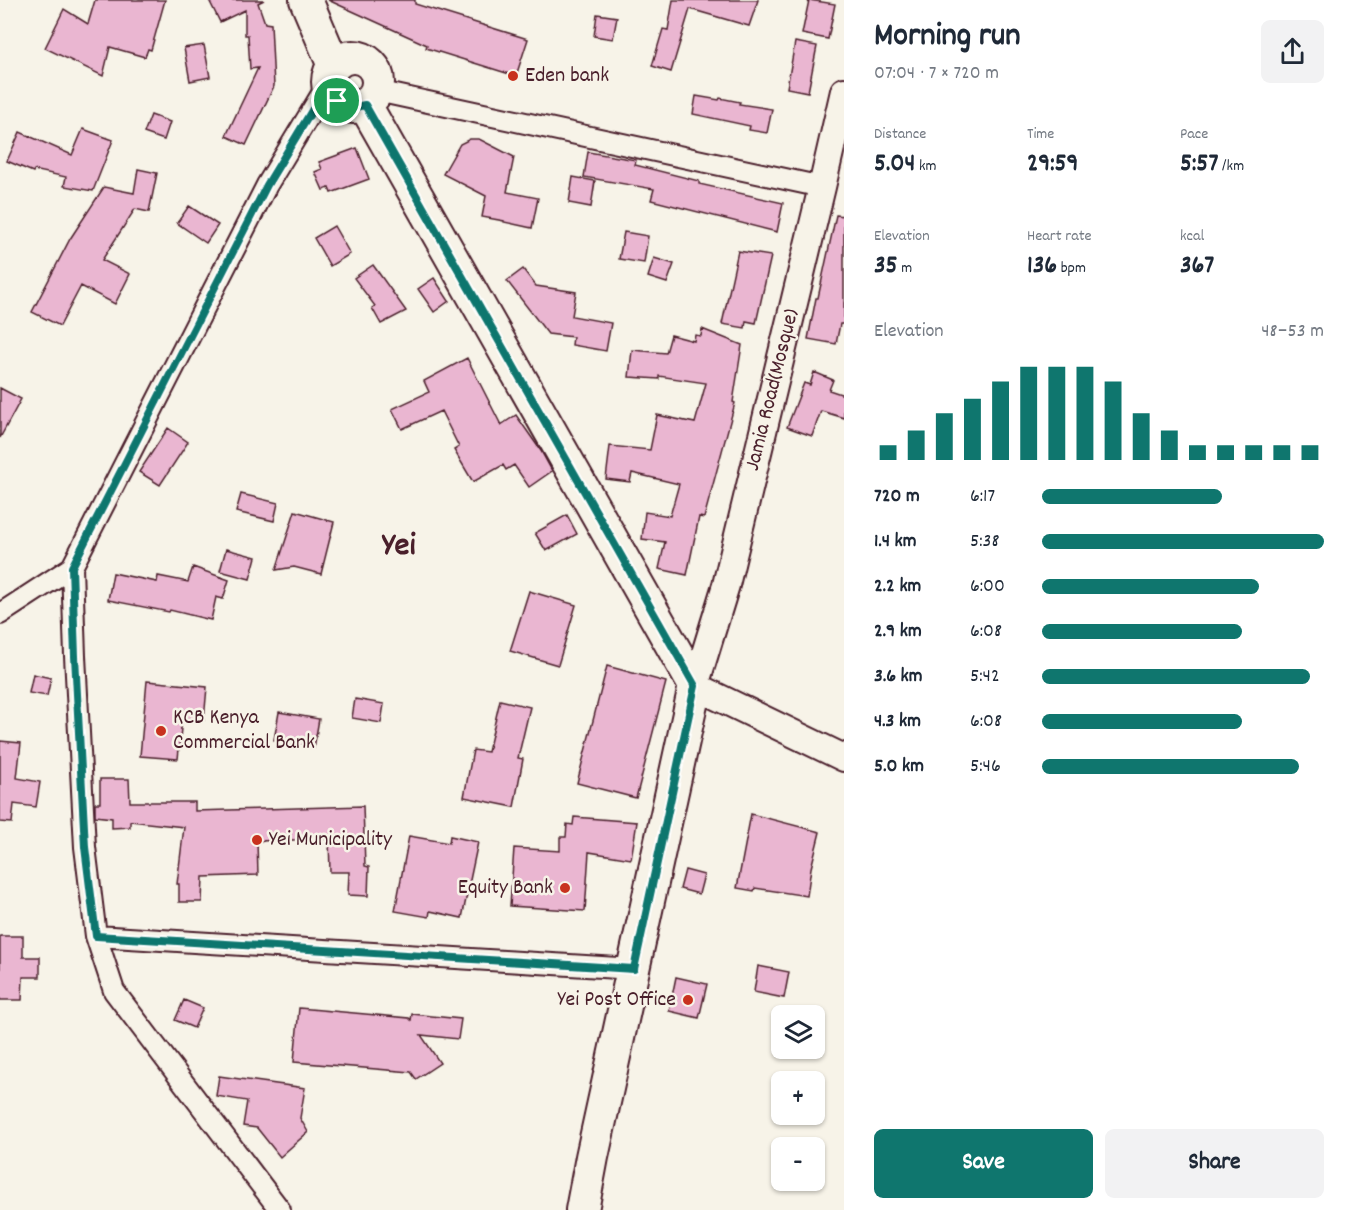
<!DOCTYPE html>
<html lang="en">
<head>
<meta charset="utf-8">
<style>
  :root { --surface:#fff; --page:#f2f2f3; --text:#1f2937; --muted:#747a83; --accent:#0f766e }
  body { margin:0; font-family:Dekko,sans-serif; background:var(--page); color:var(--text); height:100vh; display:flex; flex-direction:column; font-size:22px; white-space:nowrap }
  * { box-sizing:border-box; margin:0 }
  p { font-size:20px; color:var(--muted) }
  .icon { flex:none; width:33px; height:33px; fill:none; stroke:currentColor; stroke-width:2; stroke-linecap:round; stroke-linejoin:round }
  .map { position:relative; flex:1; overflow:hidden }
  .drawer { display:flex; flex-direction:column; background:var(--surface); width:510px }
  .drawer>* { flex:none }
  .controls { position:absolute; left:771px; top:1005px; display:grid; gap:12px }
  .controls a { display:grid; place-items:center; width:54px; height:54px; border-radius:9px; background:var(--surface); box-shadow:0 2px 4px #0004; font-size:30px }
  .pin { position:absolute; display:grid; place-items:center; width:51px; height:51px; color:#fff; margin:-26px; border:3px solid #fff; border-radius:50%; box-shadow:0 2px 6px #0007 }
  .round { display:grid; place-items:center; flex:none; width:63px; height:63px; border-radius:9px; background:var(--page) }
  .overview { display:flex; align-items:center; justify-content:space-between; height:102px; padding:0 30px }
  h1 { font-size:33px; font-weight:700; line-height:45px }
  .figures { display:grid; grid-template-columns:repeat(3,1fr); gap:9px; height:102px; padding:6px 30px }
  .figures div { display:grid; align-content:center }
  .figures b { font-size:26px; font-weight:700 }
  .figures small { font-size:16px; font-weight:400 }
  .figures p { font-size:16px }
  .chart { height:168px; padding:12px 30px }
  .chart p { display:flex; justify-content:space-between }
  .chart svg { width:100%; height:108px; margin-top:6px; stroke:var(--accent); stroke-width:6 }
  .primary-button { display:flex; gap:12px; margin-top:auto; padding:12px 30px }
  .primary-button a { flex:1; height:69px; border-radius:9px; background:var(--accent); color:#fff; font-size:24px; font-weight:700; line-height:69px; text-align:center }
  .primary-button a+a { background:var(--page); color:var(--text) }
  ul { padding:0 30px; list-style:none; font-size:20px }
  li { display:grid; grid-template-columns:96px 72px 1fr; align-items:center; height:45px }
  li i { height:15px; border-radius:8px; background:var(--accent) }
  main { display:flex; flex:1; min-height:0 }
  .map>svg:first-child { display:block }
  .building { fill:#eab6d1; stroke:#4a1f2b; stroke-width:1.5 }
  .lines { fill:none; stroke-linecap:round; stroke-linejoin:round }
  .minor-casing { stroke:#4a1f2b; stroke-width:24 }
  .tertiary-casing { stroke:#4a1f2b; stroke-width:30 }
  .primary-casing { stroke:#4a1f2b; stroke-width:36 }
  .minor { stroke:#f7f3e8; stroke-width:20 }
  .tertiary { stroke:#f7f3e8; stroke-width:26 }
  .primary { stroke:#f7f3e8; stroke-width:32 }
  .route-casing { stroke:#fff; stroke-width:12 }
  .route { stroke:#0f766e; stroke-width:8 }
  .poi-dot { fill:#c8321e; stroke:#f7f3e8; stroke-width:2 }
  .labels { text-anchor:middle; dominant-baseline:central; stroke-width:5; stroke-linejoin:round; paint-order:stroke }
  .poi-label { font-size:22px; fill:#4a1f2b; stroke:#f7f3e8; text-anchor:start }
  .street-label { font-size:22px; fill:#4a1f2b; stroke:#f7f3e8 }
  .town-label { font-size:34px; font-weight:bold; fill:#4a1f2b; stroke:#f7f3e8 }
</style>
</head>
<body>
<main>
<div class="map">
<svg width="844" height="1210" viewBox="0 0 844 1210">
  <rect width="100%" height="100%" fill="#f7f3e8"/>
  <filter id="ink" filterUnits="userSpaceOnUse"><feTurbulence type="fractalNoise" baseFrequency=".0167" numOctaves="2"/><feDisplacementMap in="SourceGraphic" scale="12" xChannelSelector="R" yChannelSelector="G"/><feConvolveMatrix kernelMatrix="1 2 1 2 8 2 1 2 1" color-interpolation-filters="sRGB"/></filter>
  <g filter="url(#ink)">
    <path class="building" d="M 95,0 L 165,0 L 151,50 L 148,49 L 145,57 L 110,47 L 103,76 L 45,48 L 64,9 L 88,24 Z
      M 209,0 L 264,0 L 258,3 L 265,23 L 271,24 L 274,86 L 246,145 L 226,136 L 258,68 L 250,69 L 248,35 L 245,35 L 245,10 L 220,22 Z
      M 328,0 L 415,0 L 415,4 L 528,39 L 516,76 L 426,48 L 427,45 Z
      M 673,0 L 758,0 L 749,26 L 690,9 L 671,72 L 652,66 L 663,29 L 668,30 Z
      M 809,0 L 835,4 L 828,39 L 802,34 Z
      M 597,14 L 617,17 L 613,39 L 594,36 Z
      M 795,42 L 817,46 L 808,92 L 787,88 Z
      M 204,45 L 210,77 L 190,81 L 184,48 Z
      M 696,96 L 719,100 L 720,98 L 740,102 L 739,104 L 772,109 L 767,133 L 749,130 L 750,126 L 693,114 Z
      M 151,115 L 170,122 L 164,140 L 144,133 Z
      M 83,129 L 113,140 L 93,191 L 64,186 L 66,177 L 34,170 L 33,172 L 7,161 L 20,132 L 72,155 Z
      M 470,139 L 479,139 L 514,157 L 507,192 L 538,198 L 532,228 L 504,222 L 504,221 L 482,217 L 486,196 L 443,174 L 460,144 Z
      M 357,148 L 369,179 L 331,193 L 329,188 L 323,190 L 315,172 L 322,169 L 319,162 Z
      M 588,152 L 636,160 L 635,165 L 699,181 L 699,184 L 783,203 L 777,232 L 651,200 L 654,189 L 584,177 Z
      M 138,169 L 157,173 L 149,212 L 135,209 L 102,260 L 130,274 L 115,304 L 81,286 L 60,326 L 32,312 L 70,239 L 104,187 L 134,193 Z
      M 573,177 L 595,181 L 591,207 L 569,203 Z
      M 189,206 L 218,225 L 206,243 L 177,223 Z
      M 836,215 L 844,216 L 844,324 L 840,324 L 836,344 L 808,339 L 816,298 L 818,298 Z
      M 334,226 L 350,254 L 330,266 L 314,238 Z
      M 624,232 L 648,236 L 644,263 L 619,259 Z
      M 738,251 L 771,256 L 756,323 L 746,321 L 745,328 L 722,324 Z
      M 654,258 L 674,264 L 667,283 L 648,277 Z
      M 373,265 L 406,311 L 381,324 L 372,308 L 375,306 L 354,278 Z
      M 523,269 L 536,286 L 576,292 L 572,316 L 611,323 L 606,351 L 572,345 L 573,337 L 548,334 L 507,281 Z
      M 434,278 L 449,301 L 434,312 L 418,289 Z
      M 702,329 L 742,345 L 733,402 L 735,403 L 704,518 L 699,517 L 687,575 L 659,569 L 665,542 L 642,539 L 645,512 L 670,516 L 679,484 L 632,473 L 630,482 L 606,479 L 610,446 L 650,450 L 657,415 L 695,423 L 706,383 L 659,376 L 659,379 L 629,377 L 632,350 L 666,353 L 671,335 L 694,341 L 695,335 L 701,336 Z
      M 467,358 L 501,425 L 516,415 L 541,451 L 552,471 L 529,487 L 514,465 L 506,470 L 503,465 L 473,482 L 454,450 L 459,447 L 441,411 L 402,429 L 392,409 L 429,392 L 424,381 Z
      M 814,372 L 833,380 L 829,390 L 844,395 L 844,418 L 821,411 L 812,436 L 787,427 L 804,383 L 810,385 Z
      M 0,388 L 21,399 L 0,438 Z
      M 168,428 L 188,442 L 160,485 L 139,472 Z
      M 241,494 L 278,503 L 274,521 L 236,512 Z
      M 295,511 L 334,522 L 321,574 L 294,567 L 276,570 Z
      M 567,515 L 577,534 L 546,551 L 535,533 Z
      M 226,549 L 256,557 L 250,579 L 220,571 Z
      M 193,567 L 229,580 L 223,599 L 216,597 L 211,620 L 170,610 L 169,612 L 108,600 L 113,573 L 157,582 L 158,576 L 188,582 Z
      M 529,591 L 576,605 L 558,665 L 510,651 Z
      M 607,666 L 666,682 L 636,798 L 577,783 Z
      M 33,674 L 51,678 L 47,696 L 29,693 Z
      M 147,681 L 207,687 L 204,720 L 182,718 L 178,759 L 140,756 Z
      M 355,699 L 384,704 L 381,723 L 352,718 Z
      M 500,700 L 530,707 L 518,758 L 523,759 L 514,807 L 464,797 L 473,750 L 488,752 Z
      M 279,712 L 319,719 L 314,748 L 274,740 Z
      M 0,741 L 21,743 L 17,778 L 40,782 L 36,807 L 14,804 L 12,823 L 0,822 Z
      M 100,779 L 129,779 L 130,802 L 195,802 L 195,811 L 363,806 L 365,866 L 369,867 L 368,896 L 348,895 L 349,872 L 330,872 L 329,839 L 257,841 L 258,875 L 203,877 L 202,902 L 179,902 L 179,884 L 177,884 L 184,827 L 130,821 L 130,827 L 112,828 L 112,818 L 95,816 L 95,803 L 100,803 Z
      M 751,814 L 820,832 L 811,868 L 807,896 L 755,888 L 754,891 L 737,888 Z
      M 574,817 L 637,822 L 631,859 L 589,852 L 585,911 L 510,906 L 514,848 L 560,851 L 560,837 L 566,837 L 567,824 L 573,825 Z
      M 409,836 L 449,843 L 450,836 L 478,842 L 462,918 L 430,911 L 429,917 L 395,911 Z
      M 685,870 L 704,875 L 699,894 L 680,889 Z
      M 0,936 L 23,936 L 23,957 L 40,957 L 40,977 L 23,977 L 22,1000 L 0,1000 Z
      M 758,966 L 789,972 L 784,998 L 754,992 Z
      M 676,977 L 707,984 L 699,1018 L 669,1011 Z
      M 184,1000 L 203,1008 L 194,1028 L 175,1020 Z
      M 299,1008 L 409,1018 L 411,1020 L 412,1014 L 461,1019 L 458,1039 L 421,1035 L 440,1063 L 416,1079 L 411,1072 L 294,1062 Z
      M 219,1076 L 305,1088 L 300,1118 L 308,1132 L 280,1157 L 257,1128 L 243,1126 L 247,1101 L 216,1096 Z"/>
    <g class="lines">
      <defs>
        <path id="minor" d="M 377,91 L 822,187
          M 0,614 L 72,567
          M 96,936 L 634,969
          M 280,1210 L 114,991 L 96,936 L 85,847 L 75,656 L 72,567 L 267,185 L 328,84"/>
        <path id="tertiary" d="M 844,91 L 822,187 L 726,585 L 695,686 L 844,758"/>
        <path id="primary" d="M 306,0 L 334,66
          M328 82a25 25 0 1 1 50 0a25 25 0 1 1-50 0Z
          M 365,105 L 695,686 L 592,1157 L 582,1210"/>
      </defs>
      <use href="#minor" class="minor-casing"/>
      <use href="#tertiary" class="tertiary-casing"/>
      <use href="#primary" class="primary-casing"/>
      <use href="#minor" class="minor"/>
      <use href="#tertiary" class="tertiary"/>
      <use href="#primary" class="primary"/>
    </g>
  </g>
  <g class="lines" filter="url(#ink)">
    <defs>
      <path id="route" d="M 328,84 C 334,104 345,110 365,105 L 695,686 L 634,969 L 96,936 L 85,847 L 75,656 L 72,567 L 267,185 Z"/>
    </defs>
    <use href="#route" class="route-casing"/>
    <use href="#route" class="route"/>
  </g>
  <g class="poi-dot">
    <circle cx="513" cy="76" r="6"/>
    <circle cx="161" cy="731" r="6"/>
    <circle cx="257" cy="840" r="6"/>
    <circle cx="565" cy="888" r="6"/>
    <circle cx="688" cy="1000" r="6"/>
  </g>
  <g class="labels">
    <g class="poi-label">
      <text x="525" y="76">Eden bank</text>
      <text x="173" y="718">KCB Kenya<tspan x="173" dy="25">Commercial Bank</tspan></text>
      <text x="269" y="840">Yei Municipality</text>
      <text x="553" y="888" text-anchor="end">Equity Bank</text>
      <text x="676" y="1000" text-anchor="end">Yei Post Office</text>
    </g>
    <g class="street-label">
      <text transform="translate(773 390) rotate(-76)">Jamia Road(Mosque)</text>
    </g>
    <g class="town-label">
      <text x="399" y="547">Yei</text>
    </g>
  </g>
</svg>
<div class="controls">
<a><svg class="icon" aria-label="layers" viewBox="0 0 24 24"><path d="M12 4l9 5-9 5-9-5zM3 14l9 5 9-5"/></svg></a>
<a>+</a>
<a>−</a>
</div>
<div class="pin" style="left:337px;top:101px;background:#1e9e55"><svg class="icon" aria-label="arrive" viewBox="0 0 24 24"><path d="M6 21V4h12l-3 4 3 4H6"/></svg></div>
</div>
<section class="drawer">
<div class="overview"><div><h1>Morning run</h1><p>07:04 · 7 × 720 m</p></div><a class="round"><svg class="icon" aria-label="share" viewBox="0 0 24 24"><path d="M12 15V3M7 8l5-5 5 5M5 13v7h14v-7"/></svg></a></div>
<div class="figures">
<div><p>Distance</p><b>5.04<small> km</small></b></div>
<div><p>Time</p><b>29:59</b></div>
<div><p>Pace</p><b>5:57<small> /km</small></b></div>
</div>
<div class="figures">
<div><p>Elevation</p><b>35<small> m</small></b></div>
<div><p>Heart rate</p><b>136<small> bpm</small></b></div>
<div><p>kcal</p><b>367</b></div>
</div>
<div class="chart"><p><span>Elevation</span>48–53 m</p>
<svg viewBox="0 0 160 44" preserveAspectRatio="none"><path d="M5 44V38M15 44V32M25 44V25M35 44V19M45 44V12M55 44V6M65 44V6M75 44V6M85 44V12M95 44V25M105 44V32M115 44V38M125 44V38M135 44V38M145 44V38M155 44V38"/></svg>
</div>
<ul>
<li><b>720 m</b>6:17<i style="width:64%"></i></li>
<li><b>1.4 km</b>5:38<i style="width:100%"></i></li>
<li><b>2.2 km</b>6:00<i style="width:77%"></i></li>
<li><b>2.9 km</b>6:08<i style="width:71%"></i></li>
<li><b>3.6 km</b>5:42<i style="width:95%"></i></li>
<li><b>4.3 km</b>6:08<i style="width:71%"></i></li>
<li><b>5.0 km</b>5:46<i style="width:91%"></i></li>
</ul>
<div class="primary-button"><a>Save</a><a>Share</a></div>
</section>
</main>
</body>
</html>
